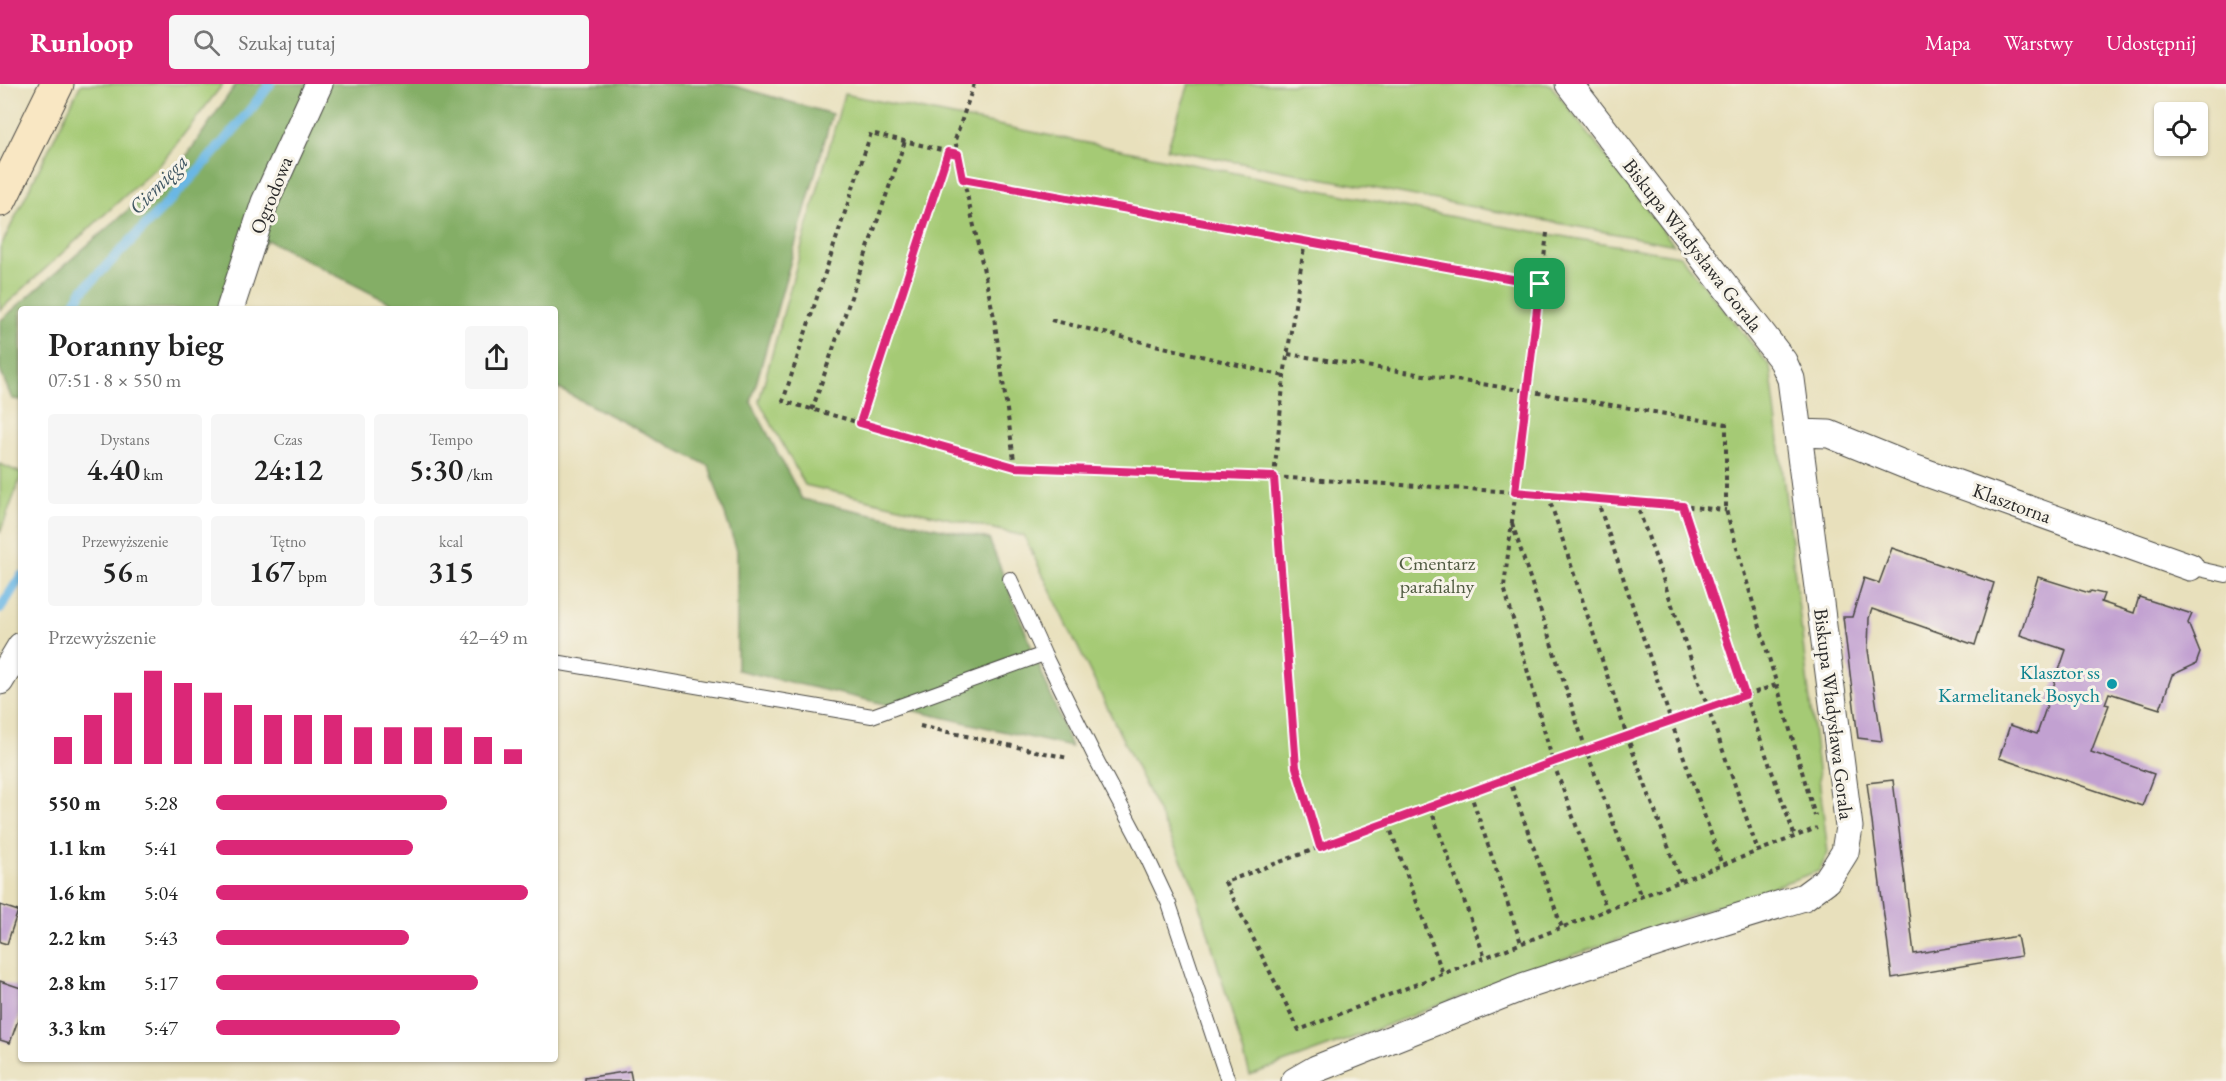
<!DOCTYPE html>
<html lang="pl">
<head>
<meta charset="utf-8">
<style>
  :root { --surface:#fff; --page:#f6f6f6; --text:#222; --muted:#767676; --accent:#db2777 }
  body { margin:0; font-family:"EB Garamond",serif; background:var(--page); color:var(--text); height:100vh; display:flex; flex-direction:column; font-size:22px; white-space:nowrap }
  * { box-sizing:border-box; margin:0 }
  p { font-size:20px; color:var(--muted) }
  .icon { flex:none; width:33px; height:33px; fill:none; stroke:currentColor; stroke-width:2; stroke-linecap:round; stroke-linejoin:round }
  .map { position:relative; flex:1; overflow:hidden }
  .details { position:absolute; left:18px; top:222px; width:540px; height:756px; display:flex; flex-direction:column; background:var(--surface); border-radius:6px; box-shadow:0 2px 4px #0004 }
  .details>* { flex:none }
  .controls { position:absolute; left:2154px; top:18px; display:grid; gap:12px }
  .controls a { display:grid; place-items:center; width:54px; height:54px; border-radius:6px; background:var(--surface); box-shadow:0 2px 4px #0004; font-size:30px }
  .pin { position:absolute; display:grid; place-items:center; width:51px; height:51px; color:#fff; margin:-26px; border-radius:12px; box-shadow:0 3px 9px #0006 }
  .round { display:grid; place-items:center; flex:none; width:63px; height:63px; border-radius:6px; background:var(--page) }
  .head { display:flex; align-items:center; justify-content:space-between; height:102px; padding:0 30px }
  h1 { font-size:33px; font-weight:600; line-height:45px }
  .stats { display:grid; grid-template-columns:repeat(3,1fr); gap:9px; height:102px; padding:6px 30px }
  .stats div { display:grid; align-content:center; border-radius:6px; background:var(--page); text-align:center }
  .stats b { font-size:30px; font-weight:600 }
  .stats small { font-size:16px; font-weight:400 }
  .stats p { font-size:16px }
  .chart { height:168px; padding:12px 30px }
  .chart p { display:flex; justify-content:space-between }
  .chart svg { width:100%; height:108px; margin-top:6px; stroke:var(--accent); stroke-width:6 }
  ul { padding:0 30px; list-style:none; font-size:20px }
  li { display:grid; grid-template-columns:96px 72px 1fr; align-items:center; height:45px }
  li i { height:15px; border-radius:8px; background:var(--accent) }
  header { display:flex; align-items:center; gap:36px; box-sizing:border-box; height:84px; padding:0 30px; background:var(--accent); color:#fff }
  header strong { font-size:28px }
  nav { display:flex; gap:33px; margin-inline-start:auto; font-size:21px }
  .search { width:420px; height:54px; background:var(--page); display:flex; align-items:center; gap:15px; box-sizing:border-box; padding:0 21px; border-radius:6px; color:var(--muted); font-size:22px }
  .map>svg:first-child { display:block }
  .green { fill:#a5ca75; stroke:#687a50; stroke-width:1.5 }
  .forest { fill:#84ae66; stroke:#586c48; stroke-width:1.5 }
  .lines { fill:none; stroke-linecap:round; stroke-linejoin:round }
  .stream { stroke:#6ab7e4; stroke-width:10 }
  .building { fill:#c2a1d1 }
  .lane-casing { stroke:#474641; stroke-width:16 }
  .street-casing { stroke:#474641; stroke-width:29 }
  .secondary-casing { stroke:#474641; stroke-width:35 }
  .path { stroke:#474641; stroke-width:4; stroke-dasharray:4.5 4.5; stroke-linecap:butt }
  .lane { stroke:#fff; stroke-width:14 }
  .street { stroke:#fff; stroke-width:27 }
  .secondary { stroke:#f9e7c3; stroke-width:33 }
  .route-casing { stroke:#fff; stroke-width:12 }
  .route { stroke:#db2777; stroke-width:8 }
  .culture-dot { fill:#0f9aa8; stroke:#f7f3e8; stroke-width:2 }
  .labels { text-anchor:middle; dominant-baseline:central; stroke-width:6; stroke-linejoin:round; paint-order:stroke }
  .street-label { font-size:20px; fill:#2b2b2b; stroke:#f7f3e8 }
  .park-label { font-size:20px; fill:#505b41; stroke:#f7f3e8 }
  .culture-label { font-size:20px; fill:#0d838f; stroke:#f7f3e8; text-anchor:end }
  .water-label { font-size:21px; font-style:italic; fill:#3e5562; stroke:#f7f3e8 }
</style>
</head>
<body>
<header>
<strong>Runloop</strong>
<div class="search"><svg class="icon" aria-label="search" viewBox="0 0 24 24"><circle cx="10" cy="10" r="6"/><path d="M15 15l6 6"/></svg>Szukaj tutaj</div>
<nav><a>Mapa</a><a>Warstwy</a><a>Udostępnij</a></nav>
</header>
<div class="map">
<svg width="2226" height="997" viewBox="0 0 2226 997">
  <rect width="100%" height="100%" fill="#f7f3e8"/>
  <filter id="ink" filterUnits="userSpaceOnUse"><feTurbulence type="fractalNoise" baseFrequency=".0167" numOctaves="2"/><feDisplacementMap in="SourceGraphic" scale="12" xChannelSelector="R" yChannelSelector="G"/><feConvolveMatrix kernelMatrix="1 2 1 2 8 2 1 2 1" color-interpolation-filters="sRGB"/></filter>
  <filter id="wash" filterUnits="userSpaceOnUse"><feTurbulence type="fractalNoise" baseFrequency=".008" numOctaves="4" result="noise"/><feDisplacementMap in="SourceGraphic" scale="24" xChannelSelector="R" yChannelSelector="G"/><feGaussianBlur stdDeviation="1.35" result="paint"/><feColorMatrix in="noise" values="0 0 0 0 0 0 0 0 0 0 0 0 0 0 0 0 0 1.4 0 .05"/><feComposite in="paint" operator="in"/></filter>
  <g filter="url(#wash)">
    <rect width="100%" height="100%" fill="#e8e0bc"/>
    <path class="green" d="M 81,0 L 223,0 L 163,77 L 0,226 L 0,164 Z
      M 1189,0 L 1550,0 L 1674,161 L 1167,65 Z
      M 844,10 L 1483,139 L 1680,172 L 1770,282 L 1828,769 L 1819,787 L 1533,885 L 1369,948 L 1250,991 L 1195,804 L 1024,452 L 805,401 L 759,317 Z
      M 0,380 L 21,389 L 21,393 L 0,449 Z"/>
    <path class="forest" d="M 236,0 L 728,0 L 832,30 L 751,318 L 802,415 L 989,455 L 1071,663 L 737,586 L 737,467 L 709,382 L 555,303 L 555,225 L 402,225 L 267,156 L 222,225 L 21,225 L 21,316 L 12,315 L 0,286 L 0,237 L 181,80 Z"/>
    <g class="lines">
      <path class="stream" d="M 71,225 L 83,206 C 147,139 215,75 270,0
        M 0,525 L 21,492"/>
    </g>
    <g id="blocks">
      <path class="building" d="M 1892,464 L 1994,499 L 1975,561 L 1872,525 L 1869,534 L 1868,566 L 1882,657 L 1858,654 L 1843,533 L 1852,533 L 1864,494 L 1879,499 Z
        M 2038,493 L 2089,509 L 2091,507 L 2104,510 L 2101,518 L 2134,529 L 2139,513 L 2192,530 L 2188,539 L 2200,569 L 2196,580 L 2172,591 L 2160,625 L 2109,609 L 2105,620 L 2109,621 L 2091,668 L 2154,690 L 2142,722 L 1999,674 L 2010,641 L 2037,650 L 2066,566 L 2020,551 Z
        M 1893,696 L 1914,870 L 2017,852 L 2021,872 L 1892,894 L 1867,699 Z
        M 0,821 L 18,827 L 7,860 L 0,858 Z
        M 0,897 L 21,904 L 21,927 L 10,959 L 0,956 Z
        M 630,987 L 632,997 L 585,997 L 585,994 Z"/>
    </g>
  </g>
  <g filter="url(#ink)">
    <use href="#blocks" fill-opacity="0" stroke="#474641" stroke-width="1.5"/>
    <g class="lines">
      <defs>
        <path id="lane" d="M 2190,483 L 2226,491
          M 1010,495 L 1044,570 L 1097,677 L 1138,754 L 1169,820 L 1228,997
          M 555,578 L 872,632 L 1044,570"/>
        <path id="street" d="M 230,225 L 265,118 L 319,0
          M 1799,349 L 1829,350 L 1913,384 L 2190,483
          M 0,597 L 21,562
          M 1295,997 L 1316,985 L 1525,902 L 1690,848 L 1804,813 L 1827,796 L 1835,784 L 1845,768 L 1849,743 L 1791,295 L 1783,277 L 1569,0"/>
        <path id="secondary" d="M 0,116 L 57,0"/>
      </defs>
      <use href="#lane" class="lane-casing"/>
      <use href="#street" class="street-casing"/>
      <use href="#secondary" class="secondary-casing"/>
      <path class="path" d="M 974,0 L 955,56 L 994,233 L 1015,383
        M 958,70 L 871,49 L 783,317 L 1015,383 L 1274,393 L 1515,408 L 1726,426
        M 963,95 L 1540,200
        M 1547,149 L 1504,503 L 1553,678 L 1607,826
        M 1305,157 L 1284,292 L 1274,393 L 1296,683 L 1321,763
        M 1051,236 L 1284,292
        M 1288,270 L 1527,307 L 1726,340 L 1726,426 L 1815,732
        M 812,326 L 905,57
        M 859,339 L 948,68
        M 1548,411 L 1627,652 L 1681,797
        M 1597,415 L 1671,637 L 1722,781
        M 1636,418 L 1758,767
        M 1683,422 L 1745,611 L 1795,753
        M 1512,439 L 1586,666 L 1641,813
        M 1776,601 L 1553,678 L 1225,798 L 1299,946 L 1817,744
        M 920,642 L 1068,674
        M 1509,694 L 1562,844
        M 1470,708 L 1521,859
        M 1430,723 L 1485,874
        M 1388,739 L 1443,890"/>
      <use href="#lane" class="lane"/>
      <use href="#street" class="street"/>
      <use href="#secondary" class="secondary"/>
    </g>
  </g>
  <g class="lines" filter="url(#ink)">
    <defs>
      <path id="route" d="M 948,68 L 958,70 L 963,95 L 1540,200 L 1515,408 L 1683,422 L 1745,611 L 1553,678 L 1320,763 L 1296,683 L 1274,393 L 1015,383 L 860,339 Z"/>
    </defs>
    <use href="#route" class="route-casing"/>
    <use href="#route" class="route"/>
  </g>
  <circle class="culture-dot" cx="2112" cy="600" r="6"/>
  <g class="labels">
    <g class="street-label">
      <text transform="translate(271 111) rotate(-68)">Ogrodowa</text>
      <text transform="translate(1693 161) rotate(52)">Biskupa Władysława Gorala</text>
      <text transform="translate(2012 419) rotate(20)">Klasztorna</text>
      <text transform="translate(1834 630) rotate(83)">Biskupa Władysława Gorala</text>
    </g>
    <g class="park-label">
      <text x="1437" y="479">Cmentarz<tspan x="1437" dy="23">parafialny</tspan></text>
    </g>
    <g class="culture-label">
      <text x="2100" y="588">Klasztor ss<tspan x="2100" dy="23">Karmelitanek Bosych</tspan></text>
    </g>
    <g class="water-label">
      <text transform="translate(158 100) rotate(-46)">Ciemięga</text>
    </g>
  </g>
</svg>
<div class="controls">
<a><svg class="icon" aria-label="locate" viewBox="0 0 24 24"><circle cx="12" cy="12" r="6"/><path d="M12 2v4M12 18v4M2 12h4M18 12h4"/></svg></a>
</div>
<div class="pin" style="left:1540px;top:200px;background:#1e9e55"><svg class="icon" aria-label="arrive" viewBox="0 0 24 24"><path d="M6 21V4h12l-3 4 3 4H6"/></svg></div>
<section class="details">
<div class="head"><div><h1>Poranny bieg</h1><p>07:51 · 8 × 550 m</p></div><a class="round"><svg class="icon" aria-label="share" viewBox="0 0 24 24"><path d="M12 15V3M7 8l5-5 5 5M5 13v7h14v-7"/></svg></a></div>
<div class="stats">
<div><p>Dystans</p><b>4.40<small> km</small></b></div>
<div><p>Czas</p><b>24:12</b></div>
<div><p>Tempo</p><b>5:30<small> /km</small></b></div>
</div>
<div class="stats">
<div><p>Przewyższenie</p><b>56<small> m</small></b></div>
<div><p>Tętno</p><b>167<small> bpm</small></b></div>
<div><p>kcal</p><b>315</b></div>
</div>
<div class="chart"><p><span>Przewyższenie</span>42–49 m</p>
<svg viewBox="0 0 160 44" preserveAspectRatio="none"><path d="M5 44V33M15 44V24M25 44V15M35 44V6M45 44V11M55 44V15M65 44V20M75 44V24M85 44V24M95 44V24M105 44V29M115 44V29M125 44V29M135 44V29M145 44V33M155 44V38"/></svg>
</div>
<ul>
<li><b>550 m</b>5:28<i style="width:74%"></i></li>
<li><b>1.1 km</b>5:41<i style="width:63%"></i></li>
<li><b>1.6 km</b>5:04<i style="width:100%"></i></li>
<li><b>2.2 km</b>5:43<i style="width:62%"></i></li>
<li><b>2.8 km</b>5:17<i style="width:84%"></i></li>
<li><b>3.3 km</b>5:47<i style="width:59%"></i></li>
</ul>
</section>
</div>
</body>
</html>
